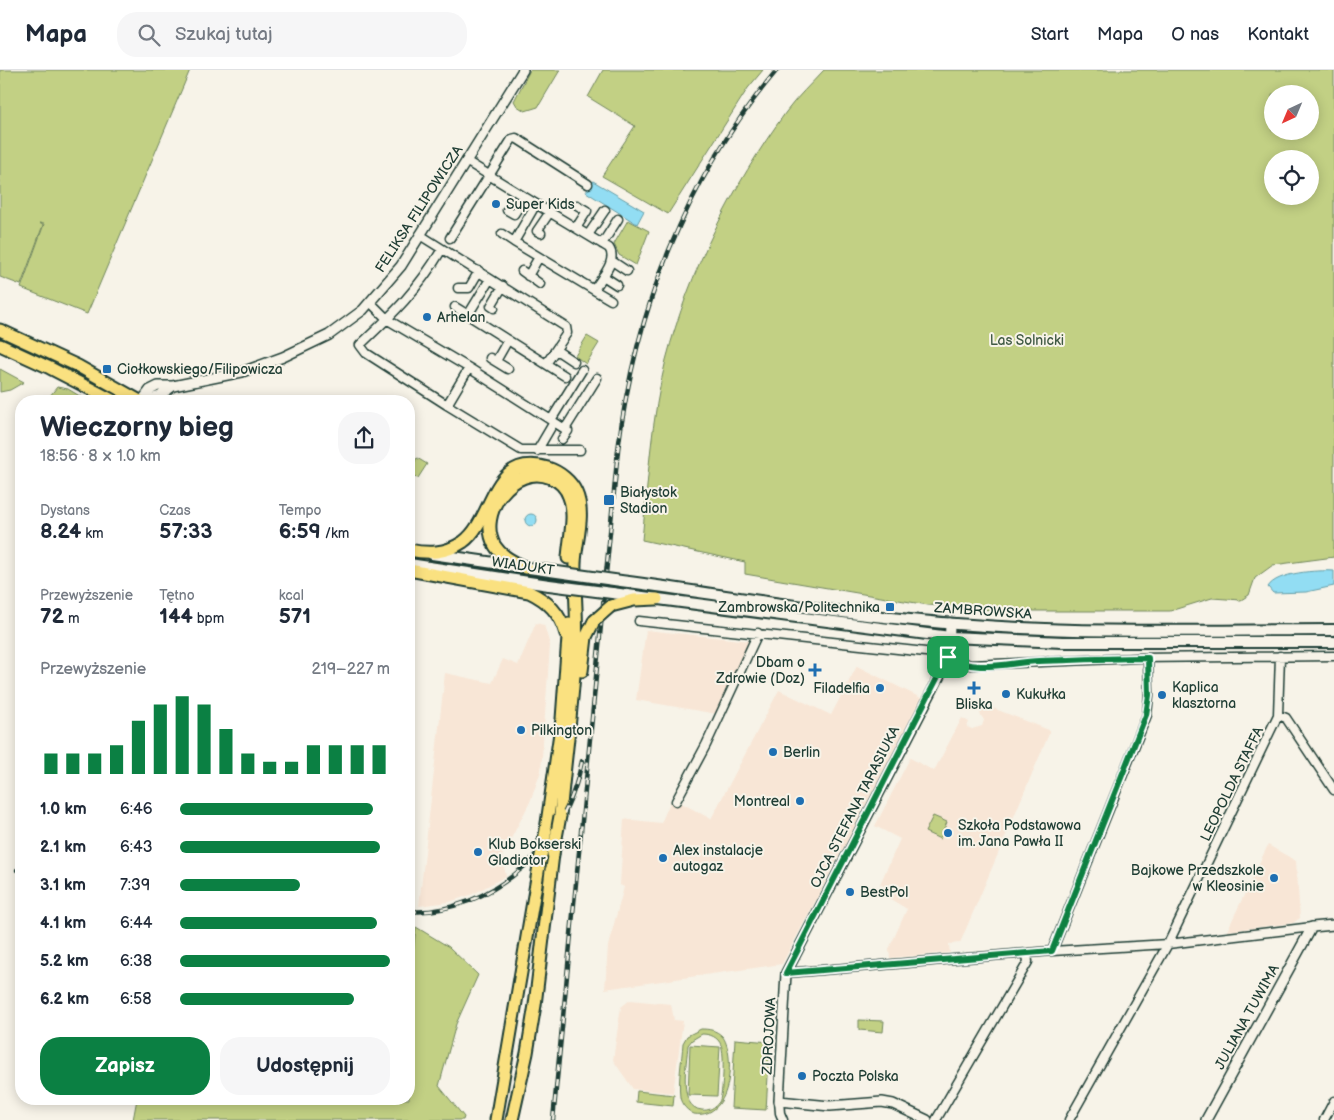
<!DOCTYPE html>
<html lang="pl">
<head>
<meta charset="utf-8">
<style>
  :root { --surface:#fff; --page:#f6f6f7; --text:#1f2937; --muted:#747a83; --line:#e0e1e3; --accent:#0b8043 }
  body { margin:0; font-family:"Balsamiq Sans",sans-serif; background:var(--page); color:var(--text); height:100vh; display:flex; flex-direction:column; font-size:19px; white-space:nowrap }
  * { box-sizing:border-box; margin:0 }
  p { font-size:16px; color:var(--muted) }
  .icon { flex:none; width:28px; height:28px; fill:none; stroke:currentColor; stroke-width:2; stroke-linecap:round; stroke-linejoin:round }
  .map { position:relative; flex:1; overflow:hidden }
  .details { position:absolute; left:15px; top:325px; width:400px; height:710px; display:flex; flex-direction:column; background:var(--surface); border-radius:20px; box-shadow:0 2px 12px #0003 }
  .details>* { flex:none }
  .needle { width:32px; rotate:224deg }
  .controls { position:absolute; left:1264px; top:15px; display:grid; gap:10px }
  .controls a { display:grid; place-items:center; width:55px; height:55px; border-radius:50%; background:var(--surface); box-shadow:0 2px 12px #0003; font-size:25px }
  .pin { position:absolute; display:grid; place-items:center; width:42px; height:42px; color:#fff; margin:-21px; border-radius:10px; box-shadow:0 2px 8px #0006 }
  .round { display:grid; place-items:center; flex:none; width:52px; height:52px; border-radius:20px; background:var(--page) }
  .head { display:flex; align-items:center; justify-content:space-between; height:85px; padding:0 25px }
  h1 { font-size:28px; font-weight:800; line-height:38px }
  .metrics { display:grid; grid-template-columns:repeat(3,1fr); gap:8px; height:85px; padding:5px 25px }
  .metrics div { display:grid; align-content:center }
  .metrics b { font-size:21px; font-weight:800 }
  .metrics small { font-size:14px; font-weight:400 }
  .metrics p { font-size:14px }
  .chart { height:140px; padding:10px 25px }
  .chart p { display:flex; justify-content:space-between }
  .chart svg { width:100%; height:90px; margin-top:5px; stroke:var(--accent); stroke-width:6 }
  .cta { display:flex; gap:10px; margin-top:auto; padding:10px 25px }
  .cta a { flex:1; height:58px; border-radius:20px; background:var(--accent); color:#fff; font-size:20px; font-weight:800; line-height:58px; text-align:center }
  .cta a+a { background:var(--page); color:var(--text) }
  ul { padding:0 25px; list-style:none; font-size:16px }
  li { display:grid; grid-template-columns:80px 60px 1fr; align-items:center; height:38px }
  li i { height:12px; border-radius:6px; background:var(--accent) }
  header { display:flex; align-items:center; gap:30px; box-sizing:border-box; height:70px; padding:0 25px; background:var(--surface); border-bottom:1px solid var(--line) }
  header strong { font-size:24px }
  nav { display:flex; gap:28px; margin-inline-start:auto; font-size:18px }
  .search { width:350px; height:45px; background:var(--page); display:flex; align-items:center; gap:12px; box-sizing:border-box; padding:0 18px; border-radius:20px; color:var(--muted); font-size:19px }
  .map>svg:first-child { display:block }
  .built { fill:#f8e6d6 }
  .green { fill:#c2d084; stroke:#70865c; fill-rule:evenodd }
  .water { fill:#92ddf3; stroke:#649da7 }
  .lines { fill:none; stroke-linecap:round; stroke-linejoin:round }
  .minor-casing { stroke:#1f3d34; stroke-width:11 }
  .tertiary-casing { stroke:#1f3d34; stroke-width:12 }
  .secondary-casing { stroke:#1f3d34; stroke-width:14 }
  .primary-casing { stroke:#1f3d34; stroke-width:15 }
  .minor { stroke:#f7f3e8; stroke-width:8 }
  .tertiary { stroke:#f7f3e8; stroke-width:9 }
  .secondary { stroke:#f7f3e8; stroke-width:10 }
  .primary { stroke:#fae180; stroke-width:11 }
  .rail-casing { stroke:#1f3d34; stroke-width:4.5 }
  .rail { stroke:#f7f3e8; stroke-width:2.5; stroke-dasharray:8; stroke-linecap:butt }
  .secondary-bridge-casing { stroke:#1f3d34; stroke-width:14; stroke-linecap:butt }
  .primary-bridge-casing { stroke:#1f3d34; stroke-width:15; stroke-linecap:butt }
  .secondary-bridge { stroke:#f7f3e8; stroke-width:10 }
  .primary-bridge { stroke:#fae180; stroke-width:11 }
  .route-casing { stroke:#fff; stroke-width:10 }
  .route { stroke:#0b8043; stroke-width:6 }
  .poi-dot { fill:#1f6fb2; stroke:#f7f3e8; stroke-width:2 }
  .labels { text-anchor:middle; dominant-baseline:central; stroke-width:4; stroke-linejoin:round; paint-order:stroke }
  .poi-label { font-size:14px; fill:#1f3d34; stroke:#f7f3e8; text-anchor:start }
  .street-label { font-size:14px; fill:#1f3d34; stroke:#f7f3e8 }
  .park-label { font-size:14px; fill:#405a44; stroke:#f7f3e8 }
</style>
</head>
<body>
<header>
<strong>Mapa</strong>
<div class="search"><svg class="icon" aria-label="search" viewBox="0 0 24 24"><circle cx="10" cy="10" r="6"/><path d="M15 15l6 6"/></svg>Szukaj tutaj</div>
<nav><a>Start</a><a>Mapa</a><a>O nas</a><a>Kontakt</a></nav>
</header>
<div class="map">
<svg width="1334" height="1050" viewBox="0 0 1334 1050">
  <rect width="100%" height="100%" fill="#f7f3e8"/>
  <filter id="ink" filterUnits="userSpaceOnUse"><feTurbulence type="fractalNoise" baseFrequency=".02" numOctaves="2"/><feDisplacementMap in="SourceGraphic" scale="10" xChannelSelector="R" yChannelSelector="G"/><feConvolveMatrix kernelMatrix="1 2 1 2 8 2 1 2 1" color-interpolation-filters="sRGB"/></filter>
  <g filter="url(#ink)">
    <path class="built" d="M 536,553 L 544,555 L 550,575 L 541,701 L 530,732 L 502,786 L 506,806 L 473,824 L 449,832 L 419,836 L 445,603 L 492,613 L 503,589 L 518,595 Z
      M 646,560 L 750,571 L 717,644 L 636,630 Z
      M 857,596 L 923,629 L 782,894 L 605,919 L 608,876 L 624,817 L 620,815 L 624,749 L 661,753 L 672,728 L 711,749 L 779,620 L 831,645 Z
      M 985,635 L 1049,660 L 1049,664 L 960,873 L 949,874 L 950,883 L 890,888 L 889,879 L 907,839 L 882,824 L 885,817 L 880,814 L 900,769 L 875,756 L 910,688 L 934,701 L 962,648 L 969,652 L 967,657 L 972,659 L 982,656 L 984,650 L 980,644 Z
      M 1268,775 L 1296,791 L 1300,848 L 1293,853 L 1227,861 Z
      M 630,930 L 671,934 L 674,950 L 683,951 L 673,1023 L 633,1019 L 613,990 L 621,937 Z"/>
    <path class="green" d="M 0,0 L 190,0 L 87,244 L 21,218 L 44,154 L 39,153 L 43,155 L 21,215 L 0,207 Z
      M 530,0 L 560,0 L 538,37 L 525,41 L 517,36 L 514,31 Z
      M 603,0 L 763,0 L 748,18 L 668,144 L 602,106 L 635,56 L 588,27 Z
      M 824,0 L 1334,0 L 1334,487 L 1273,495 L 1255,508 L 1249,525 L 1241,530 L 1212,528 L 1170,541 L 1008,541 L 928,535 L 745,504 L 745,492 L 642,470 C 648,411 651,349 666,290 C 689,202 732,116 786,42 C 797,27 811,14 824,0 ZM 1272,24 L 1310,24 L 1310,61 L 1272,61 ZM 1272,89 L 1310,89 L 1310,126 L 1272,126 Z
      M 628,150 L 649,161 L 636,195 L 619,185 L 614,174 Z
      M 587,266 L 599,273 L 586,294 L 575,286 Z
      M 0,299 L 24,312 L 10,320 L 0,322 Z
      M 57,317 L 68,319 L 88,331 L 46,331 Z
      M 417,388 L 427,394 L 418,408 L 409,406 L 409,401 Z
      M 933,746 L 947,752 L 940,769 L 925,762 Z
      M 416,857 L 449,877 L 478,905 L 456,954 L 439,1016 L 464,1047 L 463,1050 L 133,1050 L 137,1029 L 409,1029 L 409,919 Z
      M 859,950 L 884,951 L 883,962 L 859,960 Z
      M 701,959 C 709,959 716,960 722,966 C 735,980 734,1050 694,1044 C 688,1041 681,1035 680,1027 C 678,1010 682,990 683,973 L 687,966 ZM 702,964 C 710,964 718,967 721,975 C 725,982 723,1026 719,1032 C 715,1038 708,1041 702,1040 C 677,1038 687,992 688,975 L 692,970 Z
      M 735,969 L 770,972 L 766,1040 L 731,1038 Z
      M 690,975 L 720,977 L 717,1026 L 688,1025 Z
      M 637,1021 L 674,1025 L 673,1036 L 636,1032 Z"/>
    <path class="water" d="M 593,111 L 644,141 L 637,154 L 586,122 Z
      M525 450a6 6 0 1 1 12 0a6 6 0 1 1-12 0Z
      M 1334,501 L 1334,516 L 1306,522 L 1273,523 L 1268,517 C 1277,502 1318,500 1334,501 Z"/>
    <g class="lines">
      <defs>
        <path id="minor" d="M 466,91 L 536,134 L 514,172 L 594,220 C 601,208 618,191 609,178 L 536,134
          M 507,140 L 514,144 L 525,127
          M 576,158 L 587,141 L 577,135
          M 541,163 L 537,161 L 550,142
          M 502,164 L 514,172
          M 420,165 L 490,209 L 468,245 L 565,306
          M 588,165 L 605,140
          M 450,168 L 512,69 L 516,68 L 588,114
          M 602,174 L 618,149
          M 612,191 L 627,201
          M 522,201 L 540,214
          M 528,206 L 539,187
          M 603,206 L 617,215
          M 490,209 L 566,257 L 567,263 L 546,294
          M 458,218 L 469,218 L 479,201
          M 594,220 L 611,230
          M 371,233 L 388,250 L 469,298 L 447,335 L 366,283 L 360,275 C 394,243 418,220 442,179
          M 455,237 L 468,245
          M 494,238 L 491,236 L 503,216
          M 556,280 L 574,292
          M 490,288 L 508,299
          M 496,291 L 508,270
          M 469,298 L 554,352 L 537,381
          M 447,335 L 521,380 L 580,380
          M 551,350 L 582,300
          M 554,352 L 568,361 L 562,369
          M 565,359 L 597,308
          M 639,551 L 944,584 L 970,595 L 1140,588 L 1334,586
          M 1280,586 L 1278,645 L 1286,648 L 1334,720
          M 676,731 L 706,675 L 758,563
          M 1052,881 L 1147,645 L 1149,625 L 1148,588
          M 786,903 L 1052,881 L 1168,874 L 1312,857
          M 779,1031 L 780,1043 L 783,1050
          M 936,1050 L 1028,892 L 1027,884
          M 1069,1050 L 1168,874 L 1278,645
          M 1324,1050 L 1334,1031"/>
        <path id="tertiary" d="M 142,331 L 150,320 L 158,316 L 173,316 L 242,302 L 283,287 L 329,265 L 363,240 L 401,196 L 523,0
          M 144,331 L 160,326 L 173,316
          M 927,1050 L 893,1034 L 882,1032 L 830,1036 L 779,1031 L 786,903 L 946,594 L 949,587 L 950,553
          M 1206,1050 L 1312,857 L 1334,855"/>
        <path id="secondary" d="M 432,484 L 550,501
          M 409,494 L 549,515
          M 614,510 C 733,526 852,547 971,555 C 1091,564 1213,560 1334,560
          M 612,523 L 950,567 L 1063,572 L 1334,572"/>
        <path id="primary" d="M 0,260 L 78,296 L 140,331
          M 0,275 L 50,298 L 114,331
          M 409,480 C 428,484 445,484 463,472 C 495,449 490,381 548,398 C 560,402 571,411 576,422 C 586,444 576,470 575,493 C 574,521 578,549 576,576 C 573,633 565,689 560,746
          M 526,498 C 515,492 502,487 495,476 C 476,444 514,392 551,408 C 559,411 566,418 569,427 C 576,445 569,469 568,488
          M 409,500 L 529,522 C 548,531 560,543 566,564
          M 611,536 L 634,530 L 657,529
          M 582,601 L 586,567 L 594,551
          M 546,760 L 562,649 L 569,554
          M 496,1050 L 539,796
          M 512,1050 L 527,983 L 535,935 L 553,784"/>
      </defs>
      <use href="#minor" class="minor-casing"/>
      <use href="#tertiary" class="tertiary-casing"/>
      <use href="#secondary" class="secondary-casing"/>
      <use href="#primary" class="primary-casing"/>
      <use href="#minor" class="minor"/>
      <use href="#tertiary" class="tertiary"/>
      <use href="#secondary" class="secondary"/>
      <use href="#primary" class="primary"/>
      <defs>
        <path id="rail" d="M 17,800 L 21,800
          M 409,841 C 429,843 450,838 469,831 C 530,806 569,755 582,691
          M 553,1050 L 618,380 C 635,241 686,108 777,0"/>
      </defs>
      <use href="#rail" class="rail-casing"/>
      <use href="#rail" class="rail"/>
      <defs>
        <path id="secondary-bridge" d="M 550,501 L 614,510
          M 549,515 L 612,523"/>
        <path id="primary-bridge" d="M 594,551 L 611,536
          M 553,784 L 560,746
          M 539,796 L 546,760"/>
      </defs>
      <use href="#secondary-bridge" class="secondary-bridge-casing"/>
      <use href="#primary-bridge" class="primary-bridge-casing"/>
      <use href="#secondary-bridge" class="secondary-bridge"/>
      <use href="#primary-bridge" class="primary-bridge"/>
    </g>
  </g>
  <g class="lines" filter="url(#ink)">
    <defs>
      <path id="route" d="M 948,587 C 975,604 1010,592 1039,591 C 1075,590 1112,588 1148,588 L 1149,625 L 1146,645 L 1052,881 L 786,903 Z"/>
    </defs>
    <use href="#route" class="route-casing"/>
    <use href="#route" class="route"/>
  </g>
  <g class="poi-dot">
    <circle cx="496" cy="134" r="5"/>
    <circle cx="427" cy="247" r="5"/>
    <rect x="102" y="294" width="10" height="10" rx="2.5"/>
    <rect x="603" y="424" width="12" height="12" rx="2.5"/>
    <rect x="885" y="532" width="10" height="10" rx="2.5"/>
    <path d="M812.5 592.5h5v5h5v5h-5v5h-5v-5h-5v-5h5z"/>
    <circle cx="880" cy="618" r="5"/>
    <path d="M971.5 610.5h5v5h5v5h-5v5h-5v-5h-5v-5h5z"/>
    <circle cx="1006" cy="624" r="5"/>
    <circle cx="1162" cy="625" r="5"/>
    <circle cx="521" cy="660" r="5"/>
    <circle cx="773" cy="682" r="5"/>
    <circle cx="800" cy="731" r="5"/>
    <circle cx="948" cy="763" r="5"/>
    <circle cx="478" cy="782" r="5"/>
    <circle cx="663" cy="788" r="5"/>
    <circle cx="1274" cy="808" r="5"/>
    <circle cx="850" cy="822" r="5"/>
    <circle cx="802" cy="1006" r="5"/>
  </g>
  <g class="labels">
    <g class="poi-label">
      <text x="506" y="134">Super Kids</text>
      <text x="437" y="247">Arhelan</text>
      <text x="117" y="299">Ciołkowskiego/Filipowicza</text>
      <text x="620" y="422">Białystok<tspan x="620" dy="16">Stadion</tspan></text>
      <text x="880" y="537" text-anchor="end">Zambrowska/Politechnika</text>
      <text x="805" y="592" text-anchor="end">Dbam o<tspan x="805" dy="16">Zdrowie (Doz)</tspan></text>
      <text x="1172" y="617">Kaplica<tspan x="1172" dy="16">klasztorna</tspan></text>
      <text x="870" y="618" text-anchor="end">Filadelfia</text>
      <text x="1016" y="624">Kukułka</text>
      <text x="974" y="634" text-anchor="middle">Bliska</text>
      <text x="531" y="660">Pilkington</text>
      <text x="783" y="682">Berlin</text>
      <text x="790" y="731" text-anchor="end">Montreal</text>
      <text x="958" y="755">Szkoła Podstawowa<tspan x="958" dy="16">im. Jana Pawła II</tspan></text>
      <text x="488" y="774">Klub Bokserski<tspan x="488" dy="16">Gladiator</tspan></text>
      <text x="673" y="780">Alex instalacje<tspan x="673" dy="16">autogaz</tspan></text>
      <text x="1264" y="800" text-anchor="end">Bajkowe Przedszkole<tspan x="1264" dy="16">w Kleosinie</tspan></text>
      <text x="860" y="822">BestPol</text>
      <text x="812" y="1006">Poczta Polska</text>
    </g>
    <g class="street-label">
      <text transform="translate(419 139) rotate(-57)">FELIKSA FILIPOWICZA</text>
      <text transform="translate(523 496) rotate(8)">WIADUKT</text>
      <text transform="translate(983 541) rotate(4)">ZAMBROWSKA</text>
      <text transform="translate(1232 714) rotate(-64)">LEOPOLDA STAFFA</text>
      <text transform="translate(855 737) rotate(-63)">OJCA STEFANA TARASIUKA</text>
      <text transform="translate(1247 947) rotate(-61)">JULIANA TUWIMA</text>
      <text transform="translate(769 966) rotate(-87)">ZDROJOWA</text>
    </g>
    <g class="park-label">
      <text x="1027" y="270">Las Solnicki</text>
    </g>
  </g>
</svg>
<div class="controls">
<a><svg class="needle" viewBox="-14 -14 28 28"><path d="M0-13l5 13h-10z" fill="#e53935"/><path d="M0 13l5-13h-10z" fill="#747a83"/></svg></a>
<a><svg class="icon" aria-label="locate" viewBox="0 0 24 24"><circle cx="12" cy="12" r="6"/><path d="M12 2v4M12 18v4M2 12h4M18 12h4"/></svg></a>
</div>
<div class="pin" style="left:948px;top:587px;background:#1e9e55"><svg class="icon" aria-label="arrive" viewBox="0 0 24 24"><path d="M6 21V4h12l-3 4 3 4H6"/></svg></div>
<section class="details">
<div class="head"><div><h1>Wieczorny bieg</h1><p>18:56 · 8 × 1.0 km</p></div><a class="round"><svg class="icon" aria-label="share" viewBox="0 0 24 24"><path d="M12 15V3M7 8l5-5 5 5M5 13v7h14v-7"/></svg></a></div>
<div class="metrics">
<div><p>Dystans</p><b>8.24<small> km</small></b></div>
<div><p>Czas</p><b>57:33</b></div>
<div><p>Tempo</p><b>6:59<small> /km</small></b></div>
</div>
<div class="metrics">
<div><p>Przewyższenie</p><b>72<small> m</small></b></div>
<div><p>Tętno</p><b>144<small> bpm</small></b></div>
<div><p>kcal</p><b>571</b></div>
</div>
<div class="chart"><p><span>Przewyższenie</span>219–227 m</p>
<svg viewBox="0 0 160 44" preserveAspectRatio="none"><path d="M5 44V34M15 44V34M25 44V34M35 44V30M45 44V18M55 44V10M65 44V6M75 44V10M85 44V22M95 44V34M105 44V38M115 44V38M125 44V30M135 44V30M145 44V30M155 44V30"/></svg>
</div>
<ul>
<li><b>1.0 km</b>6:46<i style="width:92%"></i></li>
<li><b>2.1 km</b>6:43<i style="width:95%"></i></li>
<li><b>3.1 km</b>7:39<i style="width:57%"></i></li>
<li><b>4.1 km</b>6:44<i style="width:94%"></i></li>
<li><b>5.2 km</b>6:38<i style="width:100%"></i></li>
<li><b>6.2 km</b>6:58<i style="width:83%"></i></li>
</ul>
<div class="cta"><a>Zapisz</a><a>Udostępnij</a></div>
</section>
</div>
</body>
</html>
